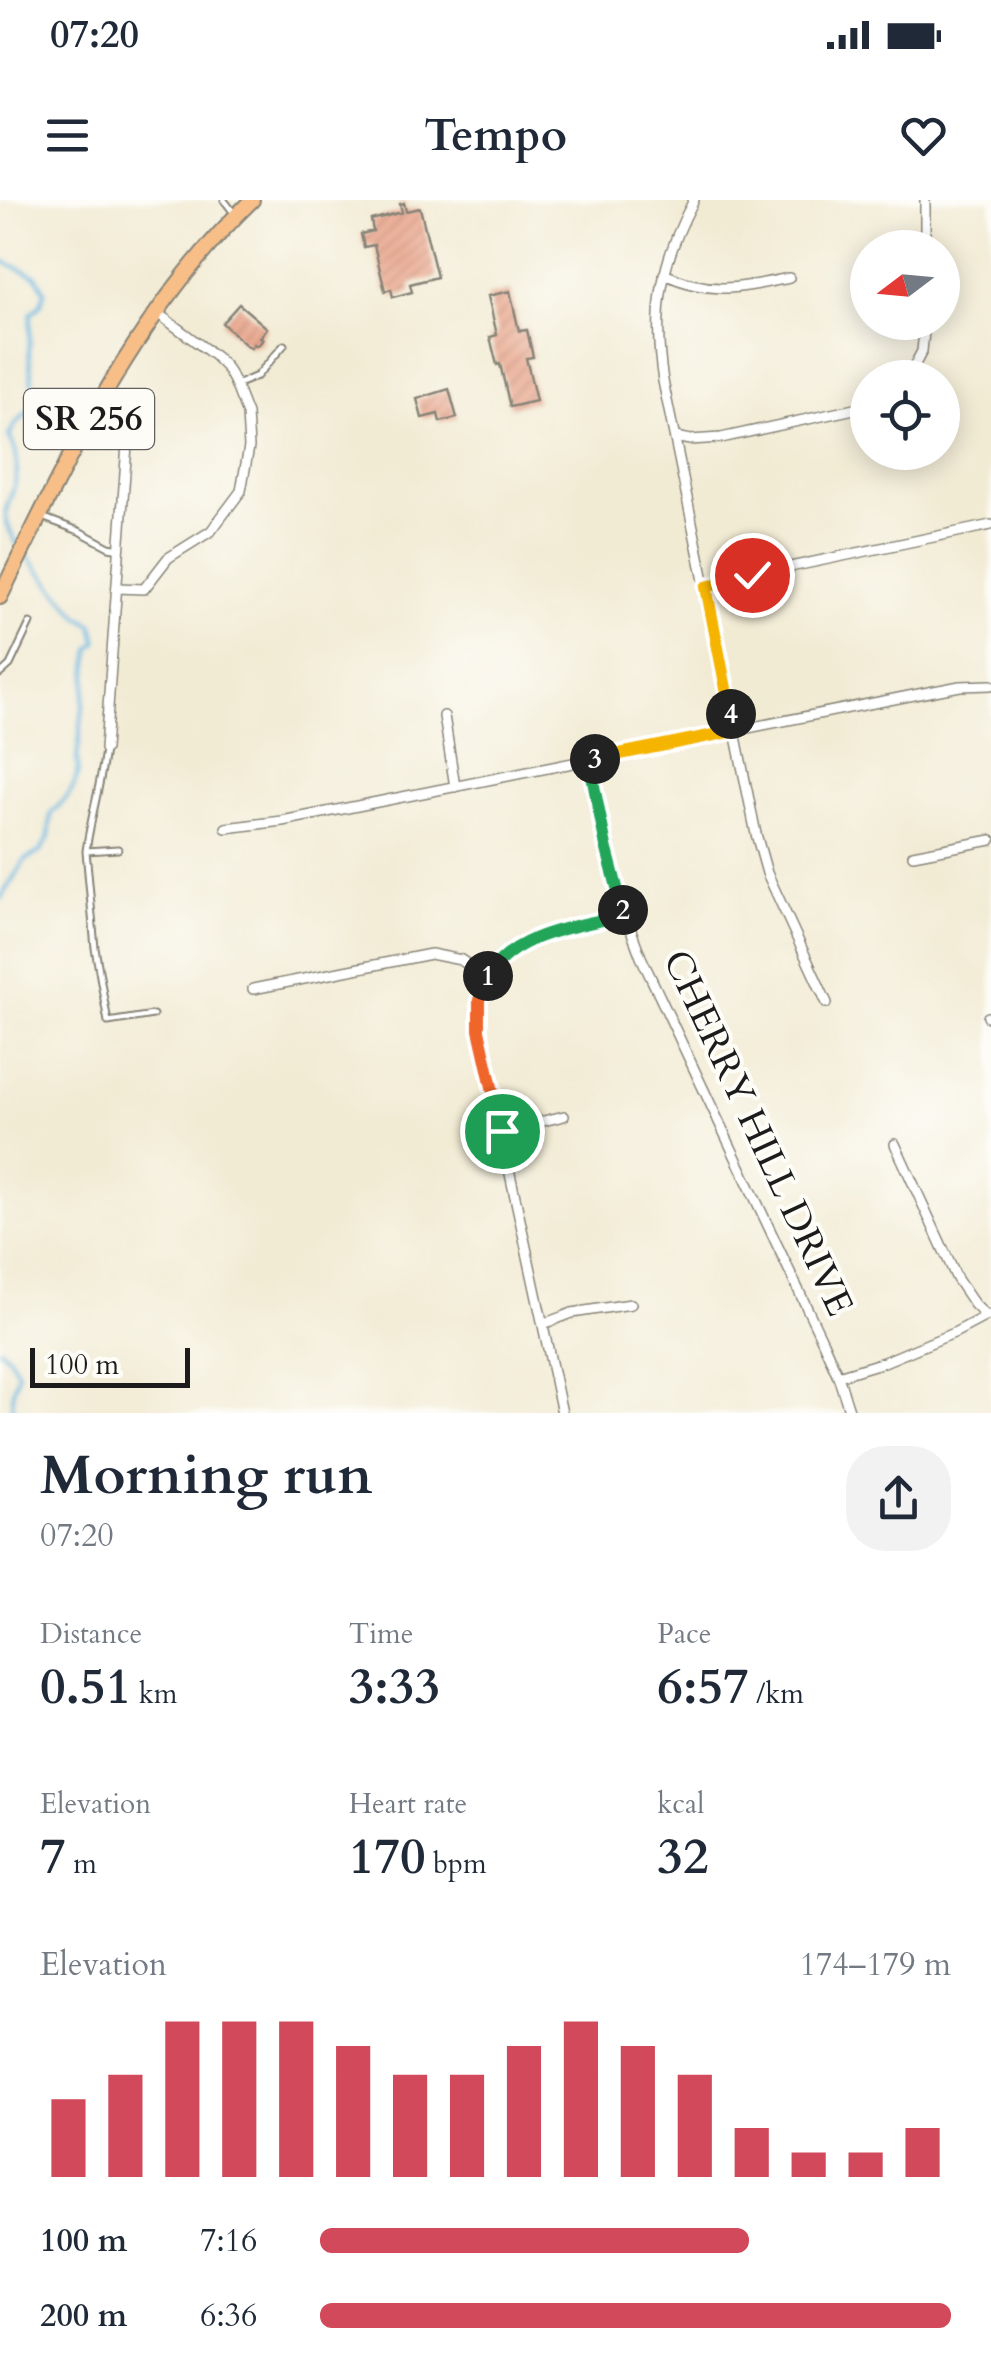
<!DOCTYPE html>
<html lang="en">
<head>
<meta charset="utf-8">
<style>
  :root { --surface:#fff; --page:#f2f2f3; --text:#1f2937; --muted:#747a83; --accent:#d1495b }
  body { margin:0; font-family:Cardo,serif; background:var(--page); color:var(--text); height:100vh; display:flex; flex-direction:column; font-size:38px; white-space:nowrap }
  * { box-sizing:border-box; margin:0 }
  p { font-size:32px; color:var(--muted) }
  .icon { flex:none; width:55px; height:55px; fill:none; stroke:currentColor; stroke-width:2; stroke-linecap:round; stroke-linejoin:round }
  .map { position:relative; height:1213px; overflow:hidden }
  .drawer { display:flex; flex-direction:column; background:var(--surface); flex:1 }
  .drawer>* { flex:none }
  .needle { width:65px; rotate:254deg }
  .buttons { position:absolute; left:850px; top:30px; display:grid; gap:20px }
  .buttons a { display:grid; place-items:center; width:110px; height:110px; border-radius:50%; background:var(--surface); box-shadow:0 5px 25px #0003; font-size:50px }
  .scale { position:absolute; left:30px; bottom:25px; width:160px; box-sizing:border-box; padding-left:10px; border:5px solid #1c1c1c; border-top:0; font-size:28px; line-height:35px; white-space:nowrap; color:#1c1c1c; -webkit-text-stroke:8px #fdfcf7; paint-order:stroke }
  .pin { position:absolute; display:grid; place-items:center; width:85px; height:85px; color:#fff; margin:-42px; border:5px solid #fff; border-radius:50%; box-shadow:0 2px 10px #0007 }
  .km { position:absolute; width:50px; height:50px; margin:-25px; border-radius:50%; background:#222; color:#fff; font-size:28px; line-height:50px; text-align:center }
  .round { display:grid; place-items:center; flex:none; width:105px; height:105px; border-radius:40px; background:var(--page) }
  .overview { display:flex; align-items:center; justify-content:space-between; height:170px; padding:0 40px }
  h1 { font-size:55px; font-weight:700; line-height:75px }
  .stats { display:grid; grid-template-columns:repeat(3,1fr); gap:15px; height:170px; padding:10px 40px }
  .stats div { display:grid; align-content:center }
  .stats b { font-size:50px; font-weight:700 }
  .stats small { font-size:28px; font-weight:400 }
  .stats p { font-size:28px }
  .chart { height:280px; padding:20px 40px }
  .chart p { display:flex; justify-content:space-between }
  .chart svg { width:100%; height:180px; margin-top:10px; stroke:var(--accent); stroke-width:6 }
  ul { padding:0 40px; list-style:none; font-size:32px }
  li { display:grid; grid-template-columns:160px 120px 1fr; align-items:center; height:75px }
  li i { height:25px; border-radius:12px; background:var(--accent) }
  .status { display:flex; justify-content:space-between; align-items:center; height:70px; padding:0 50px; background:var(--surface); direction:ltr }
  .status svg { height:28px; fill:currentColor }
  header { display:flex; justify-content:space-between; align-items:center; height:130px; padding:0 40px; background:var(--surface); font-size:45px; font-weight:700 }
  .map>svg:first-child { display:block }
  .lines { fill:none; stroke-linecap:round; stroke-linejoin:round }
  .stream { stroke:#63b4de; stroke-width:4 }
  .building { fill:url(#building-hatch) }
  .lane-casing { stroke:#878478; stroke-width:9 }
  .street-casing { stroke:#878478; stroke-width:12 }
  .primary-casing { stroke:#878478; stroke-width:18 }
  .lane { stroke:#fff; stroke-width:5 }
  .street { stroke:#fff; stroke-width:9 }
  .primary { stroke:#f7be87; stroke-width:14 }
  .split-1-casing { stroke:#fff; stroke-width:20 }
  .split-2-casing { stroke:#fff; stroke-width:20 }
  .split-3-casing { stroke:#fff; stroke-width:20 }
  .split-4-casing { stroke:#fff; stroke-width:20 }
  .split-5-casing { stroke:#fff; stroke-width:20 }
  .split-1 { stroke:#f0652b; stroke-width:12 }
  .split-2 { stroke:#22a559; stroke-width:12 }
  .split-3 { stroke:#22a559; stroke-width:12 }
  .split-4 { stroke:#f5b400; stroke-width:12 }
  .split-5 { stroke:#f5b400; stroke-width:12 }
  .labels { text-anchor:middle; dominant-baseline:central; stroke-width:8; stroke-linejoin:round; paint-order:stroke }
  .shield { fill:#fdfcf7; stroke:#605f5e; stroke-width:2.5 }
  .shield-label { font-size:35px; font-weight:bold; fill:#1c1c1c }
  .street-label { font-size:38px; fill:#1c1c1c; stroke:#fdfcf7 }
</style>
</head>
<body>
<div class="status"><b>07:20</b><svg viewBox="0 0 49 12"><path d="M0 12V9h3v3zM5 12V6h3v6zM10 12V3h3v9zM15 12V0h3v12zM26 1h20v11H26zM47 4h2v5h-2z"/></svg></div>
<header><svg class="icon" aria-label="menu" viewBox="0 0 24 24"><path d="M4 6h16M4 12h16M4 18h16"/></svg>Tempo<svg class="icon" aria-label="heart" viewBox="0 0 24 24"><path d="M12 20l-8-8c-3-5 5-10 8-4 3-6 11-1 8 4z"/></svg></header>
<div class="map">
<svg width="991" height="1213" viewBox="0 0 991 1213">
  <defs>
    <pattern id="building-hatch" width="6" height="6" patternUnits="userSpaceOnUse" patternTransform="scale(2.5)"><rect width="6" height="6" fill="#e8a085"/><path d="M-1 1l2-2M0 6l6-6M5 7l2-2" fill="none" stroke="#c68972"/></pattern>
  </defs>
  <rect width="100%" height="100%" fill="#fdfcf7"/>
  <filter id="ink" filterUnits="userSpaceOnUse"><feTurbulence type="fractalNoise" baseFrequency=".01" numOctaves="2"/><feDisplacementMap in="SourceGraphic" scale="20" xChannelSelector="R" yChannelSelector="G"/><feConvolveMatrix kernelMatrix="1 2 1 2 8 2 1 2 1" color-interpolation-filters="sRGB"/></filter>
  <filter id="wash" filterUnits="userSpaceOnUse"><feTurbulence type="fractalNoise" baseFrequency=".0048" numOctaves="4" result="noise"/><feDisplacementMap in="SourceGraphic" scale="40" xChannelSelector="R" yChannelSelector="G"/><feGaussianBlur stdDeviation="2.25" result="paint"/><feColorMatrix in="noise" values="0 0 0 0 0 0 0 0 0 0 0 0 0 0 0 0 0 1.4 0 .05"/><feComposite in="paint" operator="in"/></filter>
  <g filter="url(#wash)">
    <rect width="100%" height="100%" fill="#f2ebd4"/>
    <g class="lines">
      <path class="stream" d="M 0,60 L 36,76 L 45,92 L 41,104 L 31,114 L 29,151 L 34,206 L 14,226 L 9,236 C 20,254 19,273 12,293 C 9,301 5,308 6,317 C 7,328 14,339 20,348
        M 0,699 L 25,660 L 40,652 L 49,637 L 51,613 C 69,598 81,582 77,559 L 90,449 L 97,442 L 93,425 L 78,416 L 26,355
        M 0,1149 L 10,1158 L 18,1172 L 12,1196 L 12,1213"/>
    </g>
    <g id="blocks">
      <path class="building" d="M 404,3 L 406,11 L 420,8 L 437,77 L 410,84 L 412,92 L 393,97 L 391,89 L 385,91 L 374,45 L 364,47 L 361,34 L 373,31 L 371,20 L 402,12 L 400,4 Z
        M 510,91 L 519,131 L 527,130 L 533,157 L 526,158 L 536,201 L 510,207 L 500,164 L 497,165 L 490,137 L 497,135 L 488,96 Z
        M 239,104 L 267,128 L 260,138 L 263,140 L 257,146 L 254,144 L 251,148 L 246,145 L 222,123 Z
        M 449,189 L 457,218 L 440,222 L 438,214 L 422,218 L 417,199 Z"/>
    </g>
  </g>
  <g filter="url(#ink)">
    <use href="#blocks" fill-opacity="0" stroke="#878478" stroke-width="2.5"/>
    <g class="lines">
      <defs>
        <path id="lane" d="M 224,0 L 234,13
          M 236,185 L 257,176 L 284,145
          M 42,317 L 79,331 L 109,347 L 120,349
          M 0,474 L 10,465 L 30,423
          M 105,549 C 101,584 91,616 86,651 L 118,649
          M 86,651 L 95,748 L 108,822 L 153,815"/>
        <path id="street" d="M 694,0 C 661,61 652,112 663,181 L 756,634 L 767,673 L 827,803
          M 925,48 L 925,0
          M 664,74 C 712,96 739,88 789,78
          M 908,178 L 922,151 L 925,122
          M 675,237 L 690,240 L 721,238 L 868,206
          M 706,387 L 752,375 L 991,325
          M 117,388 L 144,389 L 168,358 L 211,331 L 241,291 L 249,247 L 247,214 L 234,181 L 226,167 L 215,156 L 156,112
          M 444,516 L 455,587
          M 105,549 L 130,203
          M 589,561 C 601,628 616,694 641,757 L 823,1142 L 838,1176 L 850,1213
          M 226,628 L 282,621 L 929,492 L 960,486 L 991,485
          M 913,655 L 991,640
          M 253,789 L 431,754 L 461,760 L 487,778
          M 988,817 L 991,817
          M 502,931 L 564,916
          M 895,944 L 957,1079 L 974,1104 L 986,1116
          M 543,1124 L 572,1113 L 631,1104
          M 838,1176 L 884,1162 L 956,1132 L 988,1115
          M 562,1213 L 482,845 C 463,741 547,733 625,715"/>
        <path id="primary" d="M 0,397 C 69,255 137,111 252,0"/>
      </defs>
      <use href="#lane" class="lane-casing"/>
      <use href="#street" class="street-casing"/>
      <use href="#primary" class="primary-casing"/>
      <use href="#lane" class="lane"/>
      <use href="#street" class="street"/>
      <use href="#primary" class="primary"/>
    </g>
  </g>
  <g class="lines" filter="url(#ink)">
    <defs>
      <path id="split-1" d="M 488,776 L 479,800 L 479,830 L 502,931"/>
      <path id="split-2" d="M 488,776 C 515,732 579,726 625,715 L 623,710"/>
      <path id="split-3" d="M 595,559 L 589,561 L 606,646 L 623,710"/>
      <path id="split-4" d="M 595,559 L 734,531 L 731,514"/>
      <path id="split-5" d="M 731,514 L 706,387 L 752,375"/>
    </defs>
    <use href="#split-1" class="split-1-casing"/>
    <use href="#split-2" class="split-2-casing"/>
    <use href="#split-3" class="split-3-casing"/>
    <use href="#split-4" class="split-4-casing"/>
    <use href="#split-5" class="split-5-casing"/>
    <use href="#split-1" class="split-1"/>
    <use href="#split-2" class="split-2"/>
    <use href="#split-3" class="split-3"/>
    <use href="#split-4" class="split-4"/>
    <use href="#split-5" class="split-5"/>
  </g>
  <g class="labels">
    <rect class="shield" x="24" y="189" width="130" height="60" rx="8"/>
    <g class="shield-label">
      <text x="89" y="219">SR 256</text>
    </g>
    <g class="street-label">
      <text transform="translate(758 933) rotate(65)">CHERRY HILL DRIVE</text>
    </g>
  </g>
</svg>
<div class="buttons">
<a><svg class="needle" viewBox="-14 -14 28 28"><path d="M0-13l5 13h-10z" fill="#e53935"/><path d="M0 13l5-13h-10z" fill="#747a83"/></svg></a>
<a><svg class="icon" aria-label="locate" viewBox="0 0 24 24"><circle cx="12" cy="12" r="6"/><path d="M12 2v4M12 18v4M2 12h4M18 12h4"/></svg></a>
</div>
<div class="scale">100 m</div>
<div class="pin" style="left:502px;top:931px;background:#1e9e55"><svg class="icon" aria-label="arrive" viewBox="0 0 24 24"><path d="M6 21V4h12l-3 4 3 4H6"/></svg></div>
<div class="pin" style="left:752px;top:375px;background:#d93025"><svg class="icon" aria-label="check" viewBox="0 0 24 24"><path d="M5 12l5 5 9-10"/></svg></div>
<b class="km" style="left:488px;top:776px">1</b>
<b class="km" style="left:623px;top:710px">2</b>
<b class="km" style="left:595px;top:559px">3</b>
<b class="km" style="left:731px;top:514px">4</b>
</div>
<section class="drawer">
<div class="overview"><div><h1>Morning run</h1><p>07:20</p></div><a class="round"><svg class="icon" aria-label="share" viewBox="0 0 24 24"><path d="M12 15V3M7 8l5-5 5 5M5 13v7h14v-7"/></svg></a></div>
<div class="stats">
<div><p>Distance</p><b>0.51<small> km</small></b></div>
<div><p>Time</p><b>3:33</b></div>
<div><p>Pace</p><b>6:57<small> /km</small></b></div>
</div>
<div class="stats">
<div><p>Elevation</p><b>7<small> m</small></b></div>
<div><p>Heart rate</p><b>170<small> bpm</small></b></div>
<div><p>kcal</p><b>32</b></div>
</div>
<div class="chart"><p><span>Elevation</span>174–179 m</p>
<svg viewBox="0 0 160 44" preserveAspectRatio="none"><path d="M5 44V25M15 44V19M25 44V6M35 44V6M45 44V6M55 44V12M65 44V19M75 44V19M85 44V12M95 44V6M105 44V12M115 44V19M125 44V32M135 44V38M145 44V38M155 44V32"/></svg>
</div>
<ul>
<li><b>100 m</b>7:16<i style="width:68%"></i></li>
<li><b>200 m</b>6:36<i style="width:100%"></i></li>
</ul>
</section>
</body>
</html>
